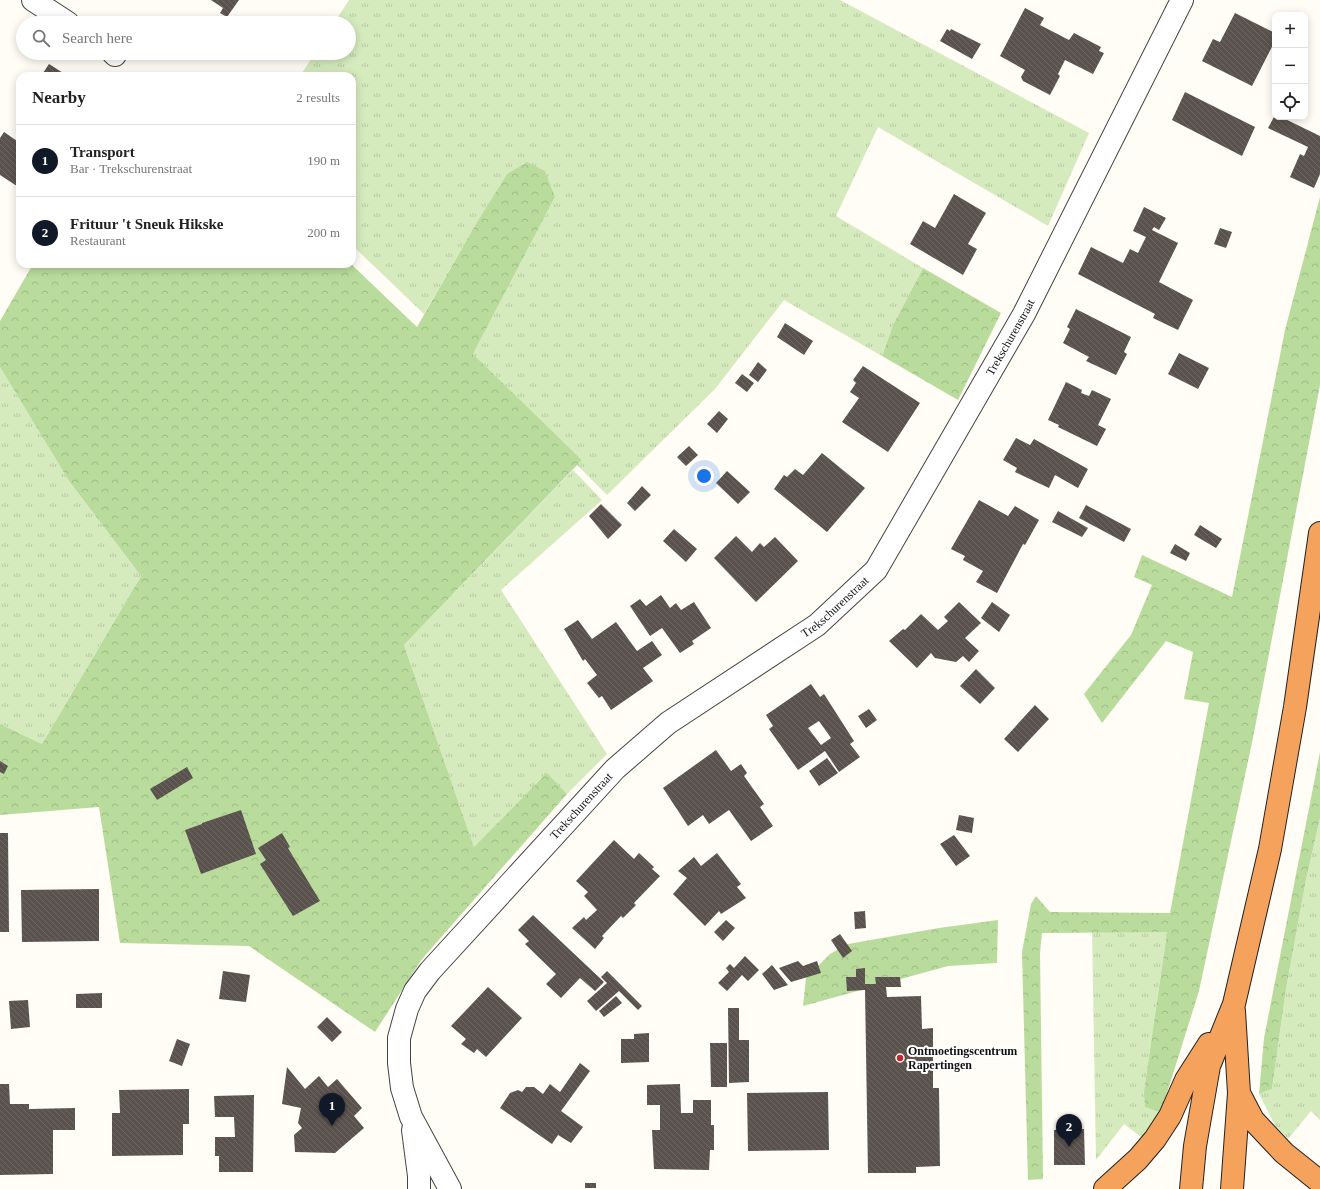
<!DOCTYPE html>
<meta charset="utf-8">
<style>
body{margin:0;font-family:Georgia,serif;background:#f6f6f6;color:#222}
.controls{position:absolute;right:12px;top:12px;display:grid;overflow:hidden;border-radius:8px;box-shadow:0 2px 10px #0003}
.controls button{width:36px;height:36px;display:grid;place-items:center;padding:0;border:0;border-bottom:1px solid #e0e0e0;background:#fff;color:#222;font:20px sans-serif}
.you{position:absolute;left:704px;top:476px;width:14px;height:14px;margin:-10px;border:3px solid #fff;border-radius:50%;background:#1a73e8;box-shadow:0 0 0 6px #1a73e833}
.badge{display:grid;place-items:center;width:26px;height:26px;border-radius:50%;background:#111827;color:#fff;font-size:13px;font-weight:700}
.pin{position:absolute;translate:-50% -33px;filter:drop-shadow(0 1px 2px #0008)}
.pin::after{content:'';position:absolute;top:21px;width:14px;height:12px;background:inherit;clip-path:polygon(0 0,100% 0,50% 100%)}
.list{margin:0;padding:0;list-style:none}
h2{display:flex;justify-content:space-between;align-items:center;height:52px;margin:0;padding:0 16px;font-size:17px}
h2 small{font-size:13px;font-weight:400;color:#767676}
.list li{display:grid;grid-template-columns:26px 1fr auto;gap:12px;align-items:center;box-sizing:border-box;height:72px;padding:0 16px;border-top:1px solid #e0e0e0}
.list b{display:block;font-size:15px;white-space:nowrap}
.list p{margin:0;font-size:13px;white-space:nowrap;color:#767676}
.list em{font-size:13px;font-style:normal;color:#767676}
.icon{flex:none;width:22px;height:22px;fill:none;stroke:currentColor;stroke-width:2;stroke-linecap:round;stroke-linejoin:round}
.map{position:relative;flex:none;width:1320px;height:1189px;overflow:hidden}
.search{position:absolute;background:#fff;box-shadow:0 2px 10px #0003;left:16px;top:16px;width:340px;height:44px;display:flex;align-items:center;gap:10px;box-sizing:border-box;padding:0 14px;border-radius:22px;color:#767676;font-size:15px}
.panel{position:absolute;background:#fff;box-shadow:0 2px 10px #0003;left:16px;top:72px;width:340px;height:196px;border-radius:12px}
.map>svg:first-child{display:block}
.grass{fill:url(#grass-tufts)}
.forest{fill:url(#forest-crowns)}
.building{fill:url(#building-back-hatch);fill-rule:evenodd}
.lines{fill:none;stroke-linecap:round;stroke-linejoin:round}
.minor-casing{stroke:#444;stroke-width:24}
.motorway-casing{stroke:#222;stroke-width:24}
.minor{stroke:#fff;stroke-width:22}
.motorway{stroke:#f5a25d;stroke-width:22}
.poi-dot{fill:#c4262e;stroke:#fff;stroke-width:1.5}
.labels{text-anchor:middle;dominant-baseline:central;stroke-width:4;stroke-linejoin:round;paint-order:stroke}
.street-label{font-size:12px;fill:#111;stroke:#fff}
.poi-label{font-size:12px;font-weight:bold;fill:#111;stroke:#fff;text-anchor:start}
</style>
<div class="map">
<svg width="1320" height="1189" viewBox="0 0 1320 1189">
<defs>
<pattern id="grass-tufts" width="24" height="20" patternUnits="userSpaceOnUse"><rect width="24" height="20" fill="#d5ebbd"/><path d="M3 7l-1-3M5 7V3M7 7l1-3M15 17l-1-3M17 17v-4M19 17l1-3" fill="none" stroke="#b6c8a1"/></pattern>
<pattern id="forest-crowns" width="20" height="18" patternUnits="userSpaceOnUse"><rect width="20" height="18" fill="#b9dc9c"/><path d="M2 6a3 3 0 1 1 6 0M12 15a3 3 0 1 1 6 0" fill="none" stroke="#9ebc85"/></pattern>
<pattern id="building-back-hatch" width="6" height="6" patternUnits="userSpaceOnUse"><rect width="6" height="6" fill="#5a524d"/><path d="M-1 5l2 2M0 0l6 6M5-1l2 2" fill="none" stroke="#6d6662"/></pattern>
</defs>
<rect width="100%" height="100%" fill="#fffdf5"/>
<path class="grass" d="M349,0H840L1089,133L1048,226L878,127L836,216L923,268L893,325L882,356L784,300L715,389L607,495L577,465L582,460L473,354L555,197L507,174L477,222L424,314L352,245V76H300L315,53H349V23H334Z
M0,367L69,481L141,576L42,744L0,724Z
M573,470L602,500L501,590L607,754L567,794L547,774L474,847L404,645Z
M1320,818V1120L1311,1111L1288,1139L1275,1125L1259,1094L1272,1089L1286,989L1306,880Z
M1092,932H1167L1144,1091L1161,1112L1153,1127L1141,1137L1124,1124L1096,1160Z"/>
<path class="forest" d="M527,162L545,171L555,197L473,354L582,460L404,645L474,847L547,773L567,794L422,959L375,1032L249,946L120,943L99,807L0,815V724L42,744L141,576L69,481L0,367V321L33,264H351L417,327L477,222L507,174Z
M1320,197V385L1253,738L1199,991L1161,1112L1145,1107L1144,1091L1167,932L1042,933L1040,953L1043,1179L1028,1180L1022,952L1031,904L1036,896L1050,912L1170,913L1209,703L1184,699L1193,652L1166,641L1102,723L1084,694L1131,635L1152,585L1134,577L1142,555L1232,597L1285,330Z
M923,268L1001,313L958,400L882,356L893,325Z
M1320,752V818L1306,880L1286,989L1272,1089L1259,1094L1264,1038Z
M998,920L997,963L948,966L803,1006L806,978L830,954L848,944L939,928Z"/>
<path class="building" d="M211,0H239L227,17L220,13L223,8Z
M1025,8L1044,18L1040,25L1069,40L1074,33L1101,47L1099,51L1104,53L1093,74L1065,60L1058,74L1060,76L1050,95L1023,81L1021,77L1025,70L1000,56Z
M1235,13L1275,33V41L1252,86L1202,61L1213,39L1220,42Z
M947,29L950,31L951,29L981,44L972,59L940,41Z
M49,64L68,76H41Z
M1185,92L1255,127L1242,156L1172,120Z
M1274,117H1281L1320,136V174L1314,188L1290,177L1300,154L1304,156L1308,147L1268,128Z
M4,132L20,143V188L0,175V138Z
M954,194L986,213L968,244L977,249L963,275L910,244L923,221L935,228Z
M1144,207L1166,218L1159,230L1154,227L1152,230L1178,243L1159,282L1193,300L1178,330L1153,318L1155,314L1078,274L1091,247L1123,263L1130,249L1138,253L1146,237L1133,231Z
M1220,228L1232,232L1226,248L1214,244Z
M1076,309L1131,337L1124,352L1127,354L1116,375L1086,361L1089,357L1063,343L1070,329L1067,327Z
M785,323L813,341L804,355L777,337Z
M1179,353L1209,368L1198,389L1168,374Z
M758,362L767,370L758,382L749,375Z
M863,366L920,403L888,452L842,422L859,398L850,392L856,383L853,380Z
M742,374L754,383L747,392L735,383Z
M1066,382L1082,390L1081,393L1089,396L1092,390L1111,399L1098,425L1106,429L1097,446L1058,427L1059,425L1048,420Z
M719,411L728,419L717,433L707,424Z
M1016,438L1030,445L1034,439L1088,469L1078,488L1055,475L1049,488L1015,472L1017,468L1003,460Z
M689,446L698,455L686,466L677,457Z
M822,453L865,488L827,532L774,489L784,475L787,477L795,469L803,475Z
M727,471L750,492L738,504L716,483Z
M642,486L651,495L635,511L627,503Z
M979,500L1008,516L1015,506L1039,520L1025,545L1023,544L997,593L976,582L983,571L963,560L965,556L951,549Z
M601,504L622,525L608,539L589,516Z
M1086,505L1131,529L1124,542L1079,518Z
M1058,511L1088,528L1082,537L1052,522Z
M1200,525L1222,539L1216,548L1194,535Z
M674,529L697,549L686,562L663,541Z
M736,536L752,552L760,543L764,547L775,537L798,561L756,602L714,558Z
M1175,544L1190,553L1186,561L1170,553Z
M661,595L670,608L676,603L681,610L694,602L711,628L692,641L694,644L680,653L662,628L650,636L630,606L640,599L646,606Z
M959,602L981,623L965,638L979,651L969,662L963,656L956,662L935,658L931,653L917,668L889,641L903,629L905,630L921,614L938,630L948,621L944,617Z
M992,602L1010,615L999,632L981,618Z
M578,620L592,639L616,622L637,651L652,641L662,655L643,668L653,681L611,710L602,696L599,698L587,683L597,675L585,659L583,661L564,629Z
M976,669L995,688L980,704L960,686Z
M811,684L820,697L824,694L854,741L850,744L860,757L839,772L825,751L798,770L769,729L773,726L766,715ZM819,721L831,738L821,745L808,728Z
M1035,705L1049,719L1018,752L1004,739Z
M869,709L877,720L866,728L858,716Z
M716,750L731,771L741,764L747,773L744,776L764,804L760,807L773,826L751,841L729,810L709,824L703,815L688,826L663,788Z
M827,758L838,773L819,786L809,771Z
M0,761L8,766L4,774L0,772Z
M187,767L193,778L157,800L150,789Z
M241,810L256,854L201,874L185,830L202,824V823Z
M959,815L974,818L972,833L956,830Z
M0,833H8L9,932H0Z
M282,833L290,847L288,848L320,901L293,916L260,864L266,860L258,848Z
M954,835L970,856L956,866L940,844Z
M614,840L634,859L639,853L654,867L652,869L660,876L634,903L636,905L623,918L621,916L602,936L604,938L595,949L572,928L584,917L586,920L597,910L584,896L588,892L576,881Z
M717,853L741,884L737,887L746,898L721,914L719,911L705,926L673,894L687,878L678,871L694,857L701,866Z
M99,889V941L22,942L21,890Z
M865,911L866,928L855,929L854,912Z
M533,915L604,982L595,991L580,978L561,998L546,984L556,974L525,944L529,941L518,930Z
M726,920L735,928L723,941L714,932Z
M840,934L852,951L843,958L831,940Z
M745,956L759,970L748,981L742,975L727,991L718,983L729,972L726,968L730,964L734,968Z
M798,961L803,966L817,961L821,973L791,982L779,968Z
M772,965L788,985L774,990L762,974Z
M865,968V984H876L875,977H900L901,987H886L887,997L921,996L922,1029L933,1028V1088H939L940,1166L916,1167V1173H868L865,990L847,991L846,977H856V969Z
M223,971L250,975L246,1002L219,999Z
M607,971L642,1006L638,1010L619,991L596,1011L587,1001L607,983L601,977Z
M488,987L522,1018L486,1057L477,1049L474,1053L461,1044L466,1039L451,1026Z
M102,993V1008H76V994Z
M616,996L622,1003L604,1017L599,1011Z
M28,1000L30,1027L11,1029L9,1001Z
M728,1008H739V1040H749V1082L729,1083Z
M327,1017L342,1032L332,1042L317,1027Z
M649,1033V1062L621,1063V1039H634V1034Z
M177,1039L190,1044L182,1066L169,1061Z
M710,1043H727V1087H711Z
M580,1063L590,1071L561,1111L583,1127L571,1143L558,1135L552,1144L500,1108L510,1093L518,1090L522,1092L526,1087H534L543,1094L550,1084L560,1092Z
M287,1067L305,1089L319,1076L328,1087L337,1079L362,1108L354,1116L364,1128L335,1153L295,1152L294,1135L302,1128L298,1123L301,1108L282,1104Z
M0,1084H9L10,1104H29V1109L75,1108V1130H53V1174L0,1175Z
M680,1084L681,1113H693V1100H711V1125H714V1150H710L709,1170L654,1169L652,1130H660V1105H647V1085Z
M189,1089V1124H183V1155L112,1156V1113H120L119,1090Z
M828,1092L829,1150L748,1151L747,1093Z
M254,1095L253,1172H219V1156H215V1137H235L234,1117H215L214,1096Z
M1084,1129L1085,1165H1054V1130Z
M585,1183H596V1188H585Z"/>
<g class="lines">
<defs>
<g id="minor">
<path d="M33,0L68,23"/>
<path d="M113,53L115,55"/>
<path d="M413,1130L419,1176V1189"/>
<path id="s1" d="M450,1189L411,1117L402,1088L399,1063V1038L407,1009L415,991L430,971L615,769L668,723L817,625L876,570L1024,314L1182,0"/>
</g>
<path id="motorway" d="M1239,1093L1253,1120L1284,1153L1320,1182
M1105,1189L1138,1159L1155,1139L1170,1116L1186,1080L1209,1044
M1191,1189L1195,1146L1209,1066L1234,1004L1270,849L1295,707L1320,533
M1232,1189L1239,1093L1234,1011"/>
</defs>
<use href="#minor" class="minor-casing"/>
<use href="#motorway" class="motorway-casing"/>
<use href="#minor" class="minor"/>
<use href="#motorway" class="motorway"/>
</g>
<circle class="poi-dot" cx="900" cy="1058" r="4"/>
<g class="labels">
<g class="street-label">
<text stroke="none"><textPath href="#s1" startOffset="1109">Trekschurenstraat</textPath></text>
<text stroke="none"><textPath href="#s1" startOffset="785">Trekschurenstraat</textPath></text>
<text stroke="none"><textPath href="#s1" startOffset="461">Trekschurenstraat</textPath></text>
</g>
<g class="poi-label">
<text x="908" y="1051">Ontmoetingscentrum<tspan x="908" dy="14">Rapertingen</tspan></text>
</g>
</g>
</svg>
<div class="controls">
<button>+</button>
<button>−</button>
<button><svg class="icon" aria-label="locate" viewBox="0 0 24 24"><circle cx="12" cy="12" r="6"/><path d="M12 2v4M12 18v4M2 12h4M18 12h4"/></svg></button>
</div>
<div class="you"></div>
<div class="pin badge" style="left:332px;top:1126px">1</div>
<div class="pin badge" style="left:1069px;top:1147px">2</div>
<div class="search"><svg class="icon" aria-label="search" viewBox="0 0 24 24"><circle cx="10" cy="10" r="6"/><path d="M15 15l6 6"/></svg>Search here</div>
<section class="panel">
<h2>Nearby<small>2 results</small></h2>
<ul class="list">
<li><span class="badge">1</span><div><b>Transport</b><p>Bar · Trekschurenstraat</p></div><em>190 m</em></li>
<li><span class="badge">2</span><div><b>Frituur 't Sneuk Hikske</b><p>Restaurant</p></div><em>200 m</em></li>
</ul>
</section>
</div>
